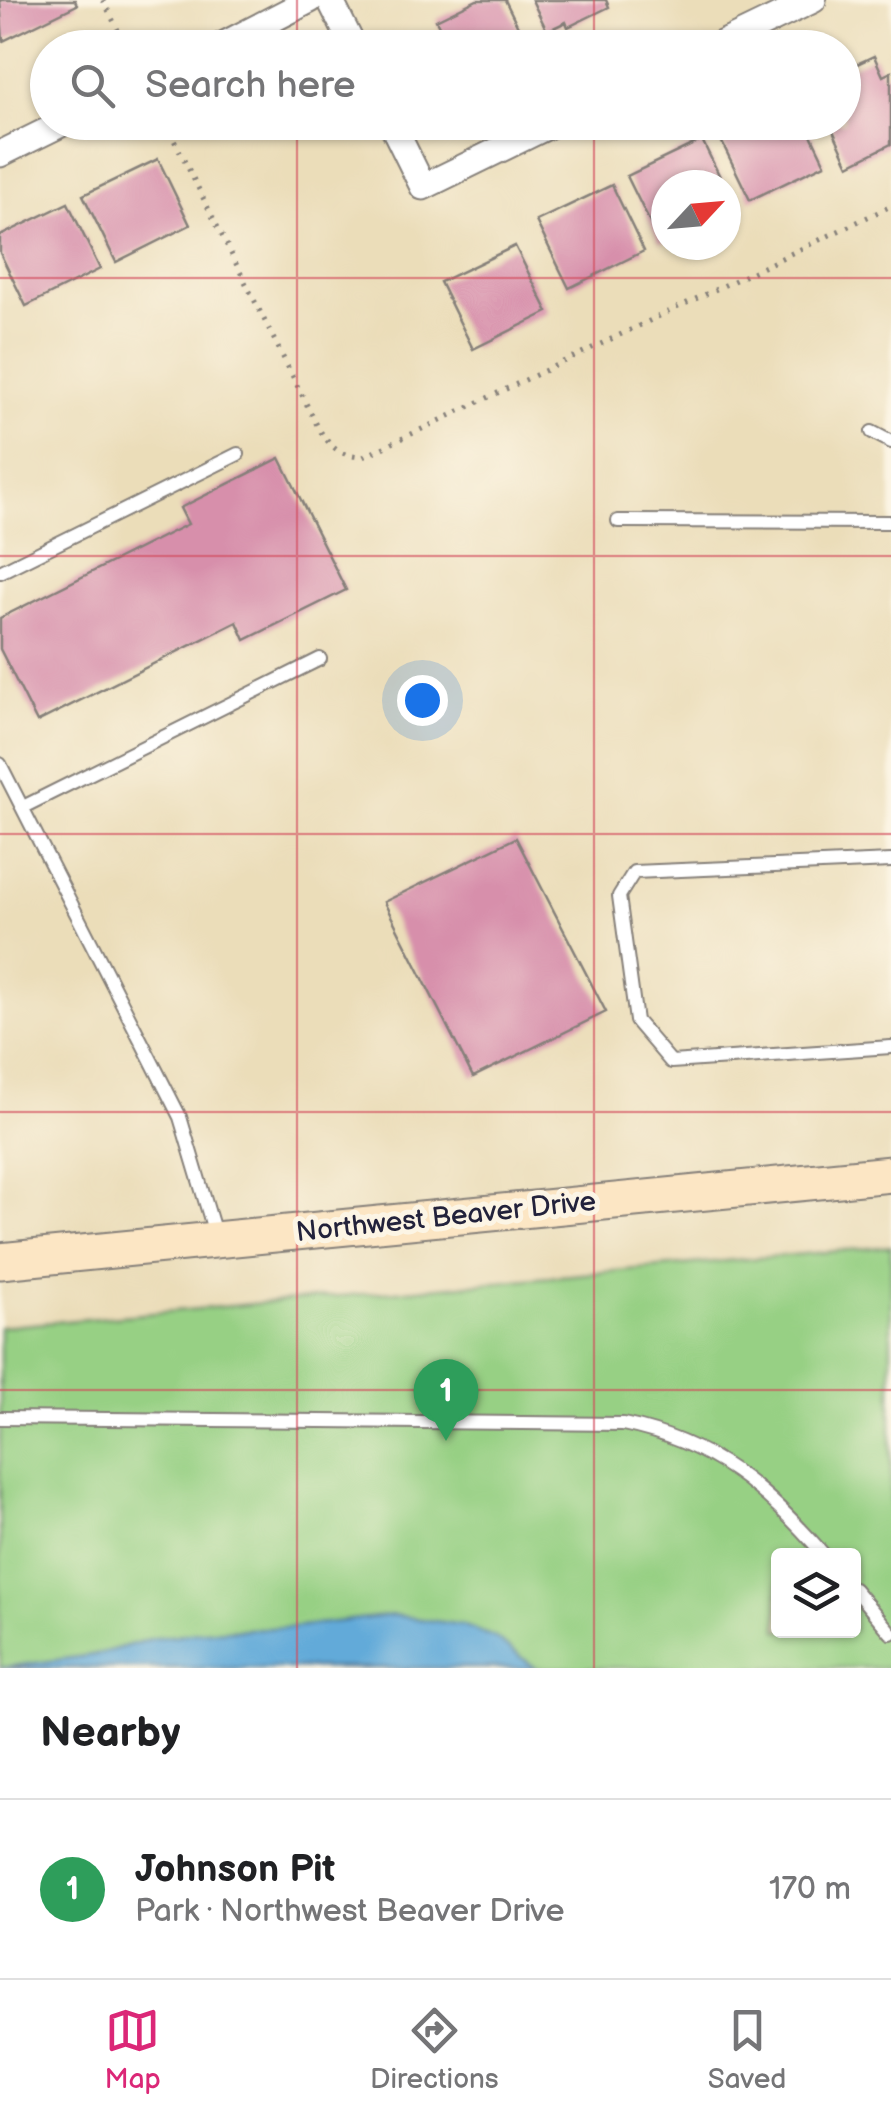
<!DOCTYPE html>
<meta charset="utf-8">
<style>
body{margin:0;font-family:"Balsamiq Sans",sans-serif;background:#f6f6f6;color:#202124}
.controls{position:absolute;right:30px;bottom:30px;display:grid;overflow:hidden;border-radius:10px;box-shadow:0 2px 8px #0004}
.controls button{width:90px;height:90px;display:grid;place-items:center;padding:0;border:0;border-bottom:2px solid #e0e0e0;background:#fff;color:#202124;font:50px sans-serif}
.compass{position:absolute;left:651px;top:170px;width:90px;height:90px;border-radius:50%;background:#fff;box-shadow:0 2px 8px #0004;rotate:64deg}
.you{position:absolute;left:422px;top:700px;width:35px;height:35px;margin:-25px;border:8px solid #fff;border-radius:50%;background:#1a73e8;box-shadow:0 0 0 15px #1a73e833}
.badge{display:grid;place-items:center;width:65px;height:65px;border-radius:50%;background:#db2777;color:#fff;font-size:32px;font-weight:700}
.pin{position:absolute;translate:-50% -82px;filter:drop-shadow(0 2px 5px #0008)}
.pin::after{content:'';position:absolute;top:52px;width:35px;height:30px;background:inherit;clip-path:polygon(0 0,100% 0,50% 100%)}
.list{margin:0;padding:0;list-style:none}
h2{display:flex;justify-content:space-between;align-items:center;height:130px;margin:0;padding:0 40px;font-size:42px}
h2 small{font-size:32px;font-weight:400;color:#757577}
.list li{display:grid;grid-template-columns:65px 1fr auto;gap:30px;align-items:center;box-sizing:border-box;height:180px;padding:0 40px;border-top:2px solid #e0e0e0}
.list b{display:block;font-size:38px;white-space:nowrap}
.list p{margin:0;font-size:32px;white-space:nowrap;color:#757577}
.list em{font-size:32px;font-style:normal;color:#757577}
.icon{flex:none;width:55px;height:55px;fill:none;stroke:currentColor;stroke-width:2;stroke-linecap:round;stroke-linejoin:round}
.map{position:relative;flex:none;width:891px;height:1668px;overflow:hidden}
.search{position:absolute;background:#fff;box-shadow:0 2px 8px #0004;left:30px;right:30px;top:30px;height:110px;display:flex;align-items:center;gap:25px;box-sizing:border-box;padding:0 35px;border-radius:55px;color:#757577;font-size:38px}
.sheet{height:310px;background:#fff}
nav{display:flex;justify-content:space-around;align-items:center;box-sizing:border-box;height:140px;border-top:2px solid #e0e0e0;background:#fff;font-size:28px;color:#757577}
nav a{display:grid;justify-items:center;gap:5px}
nav .on{color:#db2777}
.map>svg:first-child{display:block}
.green{fill:#97d084;stroke:#5c7960;stroke-width:2.5;fill-rule:evenodd}
.water{fill:#62aad9;stroke:#42668a;stroke-width:2.5}
.building{fill:#d78fab}
.lines{fill:none;stroke-linecap:round;stroke-linejoin:round}
.service-casing{stroke:#86807a;stroke-width:16}
.minor-casing{stroke:#86807a;stroke-width:29}
.secondary-casing{stroke:#86807a;stroke-width:39}
.path{stroke:#86807a;stroke-width:5;stroke-dasharray:2.5 8;stroke-linecap:butt}
.service{stroke:#fff;stroke-width:12}
.minor{stroke:#fff;stroke-width:25}
.secondary{stroke:#fce6c4;stroke-width:35}
.grid{fill:none;stroke:#d1495b;stroke-width:2.5;stroke-opacity:0.55}
.labels{text-anchor:middle;dominant-baseline:central;stroke-width:10;stroke-linejoin:round;paint-order:stroke}
.street-label{font-size:28px;fill:#22223b;stroke:#fcf5e5}
</style>
<div class="map">
<svg width="891" height="1668" viewBox="0 0 891 1668">
<rect width="100%" height="100%" fill="#fcf5e5"/>
<filter id="ink" filterUnits="userSpaceOnUse"><feTurbulence type="fractalNoise" baseFrequency=".01" numOctaves="2"/><feDisplacementMap in="SourceGraphic" scale="20" xChannelSelector="R" yChannelSelector="G"/><feConvolveMatrix kernelMatrix="1 2 1 2 8 2 1 2 1" color-interpolation-filters="sRGB"/></filter>
<filter id="wash" filterUnits="userSpaceOnUse"><feTurbulence type="fractalNoise" baseFrequency=".0048" numOctaves="4" result="noise"/><feDisplacementMap in="SourceGraphic" scale="40" xChannelSelector="R" yChannelSelector="G"/><feGaussianBlur stdDeviation="2.25" result="paint"/><feColorMatrix in="noise" values="0 0 0 0 0 0 0 0 0 0 0 0 0 0 0 0 0 1.4 0 .05"/><feComposite in="paint" operator="in"/></filter>
<g filter="url(#wash)">
<rect width="100%" height="100%" fill="#ebddb9"/>
<path class="green" d="M891,1246V1668H0V1327ZM778,1556H854V1630H778Z"/>
<path class="water" d="M393,1615L462,1625L494,1637L536,1668H0L99,1654L150,1639L204,1631L293,1627Z"/>
<g id="blocks">
<path class="building" d="M0,0H75L77,5L3,41Z
M477,0H505L527,45L494,48L489,39L471,48H450L436,20Z
M532,0H606L609,7L568,27L566,22L547,31Z
M874,56L883,76L891,72V144L849,165L829,122H844V70Z
M741,122H805L825,164L750,200L718,134Z
M702,140L724,185H666V240L660,243L627,176Z
M158,159L190,225L116,262L83,195Z
M612,185L644,251L569,288L536,221Z
M68,203L100,269L26,306L0,253V236Z
M515,246L548,312L473,349L440,282Z
M280,458L346,590L245,640L237,622L37,722L0,649V618L188,524L180,508Z
M516,838L606,1012L473,1077L384,902Z"/>
</g>
</g>
<g filter="url(#ink)">
<use href="#blocks" fill-opacity="0" stroke="#86807a" stroke-width="2.5"/>
<g class="lines">
<defs>
<path id="service" d="M872,432L891,442
M618,521L891,522
M0,572L238,454
M0,764L180,1117L216,1237
M23,807L320,659
M891,861L634,872L619,896L636,1021L671,1062L891,1047
M0,1418L623,1424C713,1442 766,1488 825,1556
M854,1589L891,1633"/>
<path id="minor" d="M330,0L354,48
M217,48L310,0
M713,48L813,0
M391,122L423,187L556,122
M0,154L65,122"/>
<path id="secondary" d="M0,1261L891,1174"/>
</defs>
<use href="#service" class="service-casing"/>
<use href="#minor" class="minor-casing"/>
<use href="#secondary" class="secondary-casing"/>
<path class="path" d="M103,0L127,48
M165,122L319,429C331,448 340,456 363,457L891,206"/>
<use href="#service" class="service"/>
<use href="#minor" class="minor"/>
<use href="#secondary" class="secondary"/>
</g>
</g>
<path class="grid" d="M297,0V48M594,0V48M297,122V1668M594,122V1668M0,278H891M0,556H891M0,834H891M0,1112H891M0,1390H891"/>
<g class="labels">
<g class="street-label">
<text transform="translate(446 1217) rotate(-6)">Northwest Beaver Drive</text>
</g>
</g>
</svg>
<div class="controls">
<button><svg class="icon" aria-label="layers" viewBox="0 0 24 24"><path d="M12 4l9 5-9 5-9-5zM3 14l9 5 9-5"/></svg></button>
</div>
<svg class="compass" viewBox="-18 -18 36 36"><path d="M0-13l5 13h-10z" fill="#e53935"/><path d="M0 13l5-13h-10z" fill="#757577"/></svg>
<div class="you"></div>
<div class="pin badge" style="left:446px;top:1441px;background:#2e9e5b">1</div>
<div class="search"><svg class="icon" aria-label="search" viewBox="0 0 24 24"><circle cx="10" cy="10" r="6"/><path d="M15 15l6 6"/></svg>Search here</div>
</div>
<section class="sheet">
<h2>Nearby<small></small></h2>
<ul class="list">
<li><span class="badge" style="background:#2e9e5b">1</span><div><b>Johnson Pit</b><p>Park · Northwest Beaver Drive</p></div><em>170 m</em></li>
</ul>
</section>
<nav>
<a class="on"><svg class="icon" aria-label="map" viewBox="0 0 24 24"><path d="M3 6l6-2 6 2 6-2v14l-6 2-6-2-6 2zM9 4v14M15 6v14"/></svg>Map</a>
<a><svg class="icon" aria-label="directions" viewBox="0 0 24 24"><path d="M12 3l9 9-9 9-9-9zM9 14v-3h6M13 9l2 2-2 2"/></svg>Directions</a>
<a><svg class="icon" aria-label="saved" viewBox="0 0 24 24"><path d="M7 4h10v16l-5-4-5 4z"/></svg>Saved</a>
</nav>
